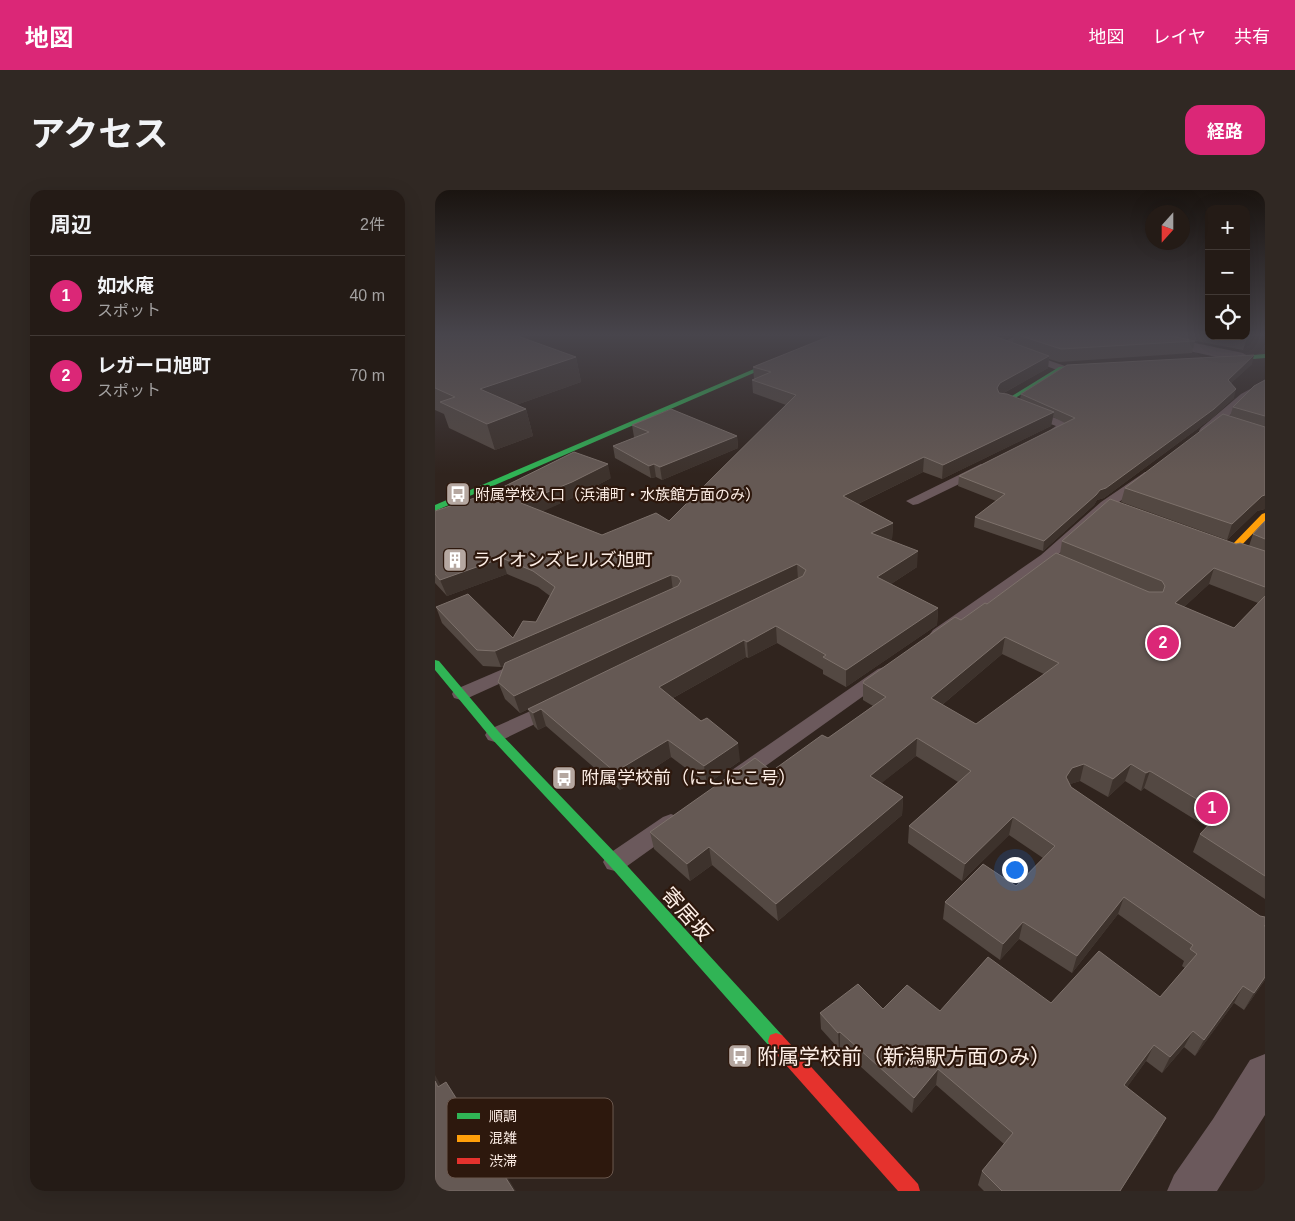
<!DOCTYPE html>
<html lang="ja">
<meta charset="utf-8">
<style>
body{margin:0;font-family:Arial,"Noto Sans JP",sans-serif;background:#302823;color:#f1f3f6}
.controls{position:absolute;right:15px;top:15px;display:grid;overflow:hidden;border-radius:10px;box-shadow:0 5px 20px #0002}
.controls button{width:45px;height:45px;display:grid;place-items:center;padding:0;border:0;border-bottom:1px solid #413935;background:#241b16;color:#f1f3f6;font:25px sans-serif}
.compass{position:absolute;left:710px;top:15px;width:45px;height:45px;border-radius:50%;background:#241b16;box-shadow:0 5px 20px #0002;rotate:201deg}
.you{position:absolute;left:579px;top:679px;width:18px;height:18px;margin:-12px;border:4px solid #fff;border-radius:50%;background:#1a73e8;box-shadow:0 0 0 8px #1a73e833}
.badge{display:grid;place-items:center;width:32px;height:32px;border-radius:50%;background:#db2777;color:#fff;font-size:16px;font-weight:700}
.pin{position:absolute;translate:-50% -50%;border:2px solid #fff;box-shadow:0 1px 5px #0006}
.list{margin:0;padding:0;list-style:none}
h2{display:flex;justify-content:space-between;align-items:center;height:65px;margin:0;padding:0 20px;font-size:21px}
h2 small{font-size:16px;font-weight:400;color:#a3a1a1}
.list li{display:grid;grid-template-columns:32px 1fr auto;gap:15px;align-items:center;box-sizing:border-box;height:80px;padding:0 20px;border-top:1px solid #413935}
.list b{display:block;font-size:19px;white-space:nowrap}
.list p{margin:0;font-size:16px;white-space:nowrap;color:#a3a1a1}
.list em{font-size:16px;font-style:normal;color:#a3a1a1}
.icon{flex:none;width:28px;height:28px;fill:none;stroke:currentColor;stroke-width:2;stroke-linecap:round;stroke-linejoin:round}
.map{position:relative;flex:none;width:830px;height:1001px;overflow:hidden;border-radius:15px}
header{display:flex;align-items:center;gap:30px;box-sizing:border-box;height:70px;padding:0 25px;background:#db2777;color:#fff}
header strong{font-size:24px}
nav{display:flex;gap:28px;margin-inline-start:auto;font-size:18px}
.intro{display:flex;align-items:center;justify-content:space-between;box-sizing:border-box;height:120px;padding:0 30px}
h1{margin:0;font-size:35px}
.button{padding:12px 22px;border-radius:15px;background:#db2777;color:#fff;font-size:18px;font-weight:700}
main{display:flex;gap:30px;padding:0 30px}
aside{flex:1;background:#241b16;border-radius:15px;box-shadow:0 5px 20px #0002}
.map>svg:first-child{display:block}
.lines{fill:none;stroke-linecap:round;stroke-linejoin:round}
.lane{fill:#6b595c;fill-rule:evenodd}
.street{fill:#6b595c;fill-rule:evenodd}
.fast{fill:#30b455;fill-rule:evenodd}
.slow{fill:#ff9f0a;fill-rule:evenodd}
.jam{fill:#e5322d;fill-rule:evenodd}
.wall{fill:#534842;fill-rule:evenodd}
.shaded-wall{fill:#3d322c}
.building{fill:#655954;stroke:#7d716b;fill-rule:evenodd}
.labels{text-anchor:middle;dominant-baseline:central;stroke-width:4.5;stroke-linejoin:round;paint-order:stroke}
.far-poi-label{font-size:15px;fill:#fdeee6;stroke:#2d180d;text-anchor:start}
.poi-label{font-size:18px;fill:#fdeee6;stroke:#2d180d;text-anchor:start}
.near-street-label{font-size:21px;fill:#fdeee6;stroke:#2d180d}
.near-poi-label{font-size:21px;fill:#fdeee6;stroke:#2d180d;text-anchor:start}
.key{fill:#2d180d;stroke:#6b584e;stroke-width:1}
.key-label{font-size:14px;fill:#fdeee6}
</style>
<header>
<strong>地図</strong>
<nav><a>地図</a><a>レイヤ</a><a>共有</a></nav>
</header>
<div class="intro"><h1>アクセス</h1><a class="button">経路</a></div>
<main>
<aside>
<h2>周辺<small>2件</small></h2>
<ul class="list">
<li><span class="badge">1</span><div><b>如水庵</b><p>スポット</p></div><em>40 m</em></li>
<li><span class="badge">2</span><div><b>レガーロ旭町</b><p>スポット</p></div><em>70 m</em></li>
</ul>
</aside>
<div class="map">
<svg width="830" height="1001" viewBox="0 0 830 1001">
<rect width="100%" height="100%" fill="#30241e"/>
<g class="lines">
<path class="lane" d="M586,144H601L572,156L630,176V180H622L558,156Z
M830,191V199L814,208L774,244H766L764,241L766,238L806,204Z
M594,219L635,233L637,236L618,248H610L608,245L621,236L590,224L588,222Z
M546,274L553,278L551,281L483,314L478,315L471,311Z
M710,282L717,286L715,289L676,318L616,371L510,448H498L495,444L498,440L606,365L666,312Z
M89,470L95,472L98,476L95,480L33,508L26,510L19,508L17,504L19,500Z
M449,477L455,479L458,483L455,487L311,590L304,593L297,590L294,585L297,580L443,479Z
M118,511L125,512L128,517L125,522L67,550L60,552L53,550L50,545L53,540Z
M236,624L244,627L247,633L244,639L188,679L180,681L172,679L168,672L172,665L228,627Z"/>
<path class="street" d="M689,144H717L808,163L816,168L808,173L696,148Z
M830,864V925L782,1001H732L739,985L778,929L815,870Z"/>
<path class="fast" d="M401,144H409L0,321V315Z
M830,164V168L782,172L779,170L782,168Z
M664,174L667,176L666,177L627,180L572,213L567,212L624,177Z
M0,470L4,471L64,542L185,668L347,845L349,851L347,857L341,859L335,857L175,676L56,548L0,480Z"/>
<path class="slow" d="M830,323V331L799,363H793L766,351L770,348L795,357L827,324Z"/>
<path class="jam" d="M341,843L347,845L483,994L485,1001H463L335,857L333,851L335,845Z"/>
</g>
<path class="wall" d="M0,144L141,167L146,192L81,215L91,219L98,246L60,260L14,238L9,224L0,220Z
M400,144H774V146H811L809,148H812L808,160L730,145L760,151L757,163L624,172L614,169L613,178L567,204L585,209L586,204L817,174L796,193L799,208L777,228L669,308L662,310L659,315L608,361L539,337L540,327L561,311L523,296L524,286L630,233L618,227L616,236L507,289L488,282L423,314L458,333L457,349L454,350L482,377L456,394L503,418L502,435L411,497L388,484V480L342,453L313,468L311,467L238,508L305,571L272,594L236,567L185,600L111,536L103,540L99,536L93,519L122,505L85,523L70,509L63,492L69,476L66,477L48,476L7,433L1,417L78,448L101,432L115,406L103,397L72,384L12,406L0,393V321L176,288L140,307L107,321L167,345L234,331L268,303L267,298L351,215L318,203L317,190L319,189L318,177ZM579,145L578,152L569,149L577,146Z
M830,190V319L822,321L792,350L686,312L690,298L795,226L798,217Z
M197,235L302,246L303,258L227,290L221,287L216,288L180,268L178,256L201,247H199Z
M830,331V709L758,662L765,644L772,637L709,598L706,601L690,591L673,607L645,591L635,594L636,597L825,726L830,727V790L809,820L799,813L760,866L749,857L727,883L711,871L692,897L723,943L685,1001H549L543,995L547,981L569,954L501,895L477,923L405,858L404,859L386,839L385,823L448,819L505,821L616,813L725,807L750,778L747,776L749,771L683,724L637,783L584,749L565,770L508,729L510,712L581,696L608,668L574,645L527,691L473,653L474,636L523,592L481,566L446,593L468,607L467,625L343,731L277,675L255,691L219,659L215,642L337,581L393,548L438,516L428,510V493L552,414L625,364L627,351L801,354L814,356L818,344ZM774,394L823,413L799,438L749,417ZM567,464L609,484L541,534L507,515Z"/>
<path class="shaded-wall" d="M558,144H579V145L557,154Z
M819,165L817,174L791,198L793,190Z
M614,166L613,178L563,206L562,198L565,193Z
M141,167L146,192L52,225L45,199Z
M801,199L799,208L777,228L669,308L662,310L659,315L608,361L609,351L665,300Z
M91,219L98,246L60,260L52,234Z
M619,222L616,236L507,289L508,275Z
M302,246L303,258L227,290L225,277Z
M489,267L488,282L408,321V306Z
M173,274L176,288L140,307L91,329L86,313Z
M219,274L221,287L216,288L214,276Z
M830,305V319L822,321L792,350L797,334L827,306Z
M458,333L457,349L435,359L436,343Z
M483,361L482,377L442,403V387Z
M67,368L72,384L12,406L5,390Z
M362,374L363,390L85,523L79,506Z
M779,378L774,394L735,430L740,413Z
M236,385L238,401L66,477L60,461Z
M503,418L502,435L411,497V480Z
M341,436L342,453L313,468L312,452Z
M570,447L567,464L495,525L496,508Z
M309,450L311,467L227,514L224,497Z
M106,519L111,536L103,540L98,523Z
M482,548L481,566L434,603L435,586Z
M233,550L236,567L185,600L180,582Z
M303,553L305,571L272,594L269,576Z
M649,574L645,591L632,595L631,587L637,578Z
M696,574L690,591L673,607L678,589Z
M715,581L709,598L706,601L711,583Z
M468,607L467,625L343,731L341,714Z
M578,627L574,645L527,691L530,674Z
M274,657L277,675L255,691L252,674Z
M689,707L683,724L637,783L642,766Z
M588,732L584,749L565,770L568,754Z
M830,787V790L809,820L819,803Z
M808,796L799,813L760,866L769,850Z
M758,841L749,857L727,883L735,867Z
M405,842V858L404,859L403,843Z
M719,855L711,871L682,911L689,895Z
M503,879L501,895L477,923L479,908Z
M0,885L21,922L3,897L0,891Z
M11,892L28,917L81,1001H79Z
M731,928L723,943L685,1001H684Z"/>
<path class="building" d="M0,144H77L141,167L45,199L91,219L52,234L5,212L20,207L0,198Z
M400,144H559V146L614,166L565,193L562,198L564,203L572,204L619,222L508,275L489,267L408,306L458,333L436,343L483,361L442,387L503,418L411,480L388,467L391,465L341,436L312,452L309,450L224,497L266,531L272,528L303,553L269,576L233,550L180,582L106,519L98,523L93,519L368,386L371,380L362,374L79,506L63,492L70,473L243,396L246,391L243,387L236,385L60,461L42,460L1,417L33,404L78,448L88,431L101,432L120,397L98,381L67,368L5,390L0,384V321L58,302L139,262L173,274L137,292L86,313L167,345L221,323L234,331L258,307L273,301L267,298L361,205L317,190L336,182L318,177Z
M580,144H727L760,151L626,159Z
M819,165L793,190L801,199L779,219L671,298L665,300L661,305L609,351L540,327L570,304L524,286L640,228L586,204L632,175Z
M830,190V226L798,217L819,196Z
M236,219L302,246L225,277L219,274L214,276L178,256L214,242L197,235Z
M788,224L830,237V305L827,306L797,334L690,298Z
M675,309L801,354L805,353L830,361V397L779,378L740,413L799,438L830,406V686L765,644L785,623L715,581L711,583L696,574L678,589L649,574L637,578L631,587L636,597L825,726L830,727V735L829,736H830V787L819,803L808,796L769,850L758,841L735,867L719,855L689,895L731,928L685,1001H567L547,981L578,943L503,879L479,908L405,842L403,843L385,823L423,794L448,819L472,795L505,821L553,767L616,813L664,761L725,807L762,764L755,759L758,755L689,707L642,766L588,732L568,754L510,712L548,674L581,696L620,656L578,627L530,674L474,636L536,581L482,548L435,586L468,607L341,714L274,657L252,674L215,642L320,568L337,581L387,545L393,548L451,507L428,493L429,491L520,427L526,430L550,413L552,414L621,363L714,402H728L730,396L727,391L627,351ZM570,447L624,473L541,534L496,508Z
M830,331V349L818,344Z
M0,891L3,897L11,892L79,1001H0Z"/>
<linearGradient id="sky" x2="0" y2="1"><stop stop-color="#1a1410"/><stop offset="0.51" stop-color="#48454c"/><stop offset="1" stop-color="#48454c" stop-opacity="0"/></linearGradient>
<rect width="830" height="284" fill="url(#sky)"/>
<defs>
<symbol id="bus-square" viewBox="-11 -11 22 22"><rect x="-9" y="-9" width="18" height="18" rx="4" fill="#b5a7a0" stroke="#2d180d"/><path d="M-5-6H5V4H4V6H2V4H-2V6H-4V4H-5ZM-3.5-4V0h7V-4ZM-3.5 1.2v1.5H-2V1.2ZM2 1.2v1.5H3.5V1.2Z" fill="#fff"/></symbol>
<symbol id="building-square" viewBox="-11 -11 22 22"><rect x="-9" y="-9" width="18" height="18" rx="4" fill="#b5a7a0" stroke="#2d180d"/><path d="M-4-6H4V6H1V3H-1V6H-4ZM-2.5-4.3h1.7v1.8h-1.7ZM.8-4.3h1.7v1.8H.8ZM-2.5-1h1.7V.8h-1.7ZM.8-1h1.7V.8H.8Z" fill="#fff"/></symbol>
</defs>
<g fill-rule="evenodd">
<use href="#bus-square" x="9" y="290" width="28" height="28"/>
<use href="#building-square" x="6" y="356" width="28" height="28"/>
<use href="#bus-square" x="115" y="574" width="28" height="28"/>
<use href="#bus-square" x="291" y="852" width="28" height="28"/>
</g>
<g class="labels">
<g class="far-poi-label">
<text x="40" y="304">附属学校入口（浜浦町・水族館方面のみ）</text>
</g>
<g class="poi-label">
<text x="38" y="370">ライオンズヒルズ旭町</text>
<text x="146" y="588">附属学校前（にこにこ号）</text>
</g>
<g class="near-street-label">
<text transform="translate(252 724) rotate(48)">寄居坂</text>
</g>
<g class="near-poi-label">
<text x="322" y="866">附属学校前（新潟駅方面のみ）</text>
</g>
</g>
<rect x="12" y="908" width="166" height="80" rx="8" class="key"/>
<rect x="22" y="923" width="23" height="6" fill="#30b455"/>
<rect x="22" y="945" width="23" height="7" fill="#ff9f0a"/>
<rect x="22" y="968" width="23" height="6" fill="#e5322d"/>
<g class="key-label">
<text x="54" y="931">順調</text>
<text x="54" y="953">混雑</text>
<text x="54" y="976">渋滞</text>
</g>
</svg>
<div class="controls">
<button>+</button>
<button>−</button>
<button><svg class="icon" aria-label="locate" viewBox="0 0 24 24"><circle cx="12" cy="12" r="6"/><path d="M12 2v4M12 18v4M2 12h4M18 12h4"/></svg></button>
</div>
<svg class="compass" viewBox="-18 -18 36 36"><path d="M0-13l5 13h-10z" fill="#e53935"/><path d="M0 13l5-13h-10z" fill="#a3a1a1"/></svg>
<div class="you"></div>
<div class="pin badge" style="left:777px;top:618px">1</div>
<div class="pin badge" style="left:728px;top:453px">2</div>
</div>
</main>
